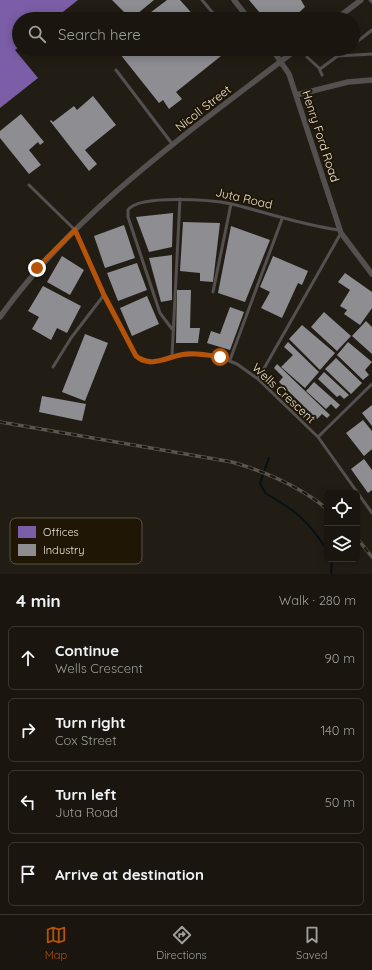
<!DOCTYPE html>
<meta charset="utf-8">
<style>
body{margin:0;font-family:Quicksand,sans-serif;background:#231f18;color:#f1f3f6}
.controls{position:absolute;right:12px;bottom:12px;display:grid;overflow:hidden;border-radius:6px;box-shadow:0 2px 10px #0003}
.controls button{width:36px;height:36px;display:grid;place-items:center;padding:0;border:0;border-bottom:1px solid #38352f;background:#1a160f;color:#f1f3f6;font:20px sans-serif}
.stop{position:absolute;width:12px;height:12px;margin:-9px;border:3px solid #b45309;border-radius:50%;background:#fff}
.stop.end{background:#b45309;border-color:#fff;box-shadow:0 1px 4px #0008}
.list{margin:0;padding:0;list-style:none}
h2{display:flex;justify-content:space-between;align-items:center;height:52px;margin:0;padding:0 16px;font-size:17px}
h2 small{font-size:13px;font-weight:400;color:#9f9f9e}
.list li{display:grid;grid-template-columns:26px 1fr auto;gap:12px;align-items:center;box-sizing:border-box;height:64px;margin:0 8px 8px;padding:0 8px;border:1px solid #38352f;border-radius:6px}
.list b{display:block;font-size:15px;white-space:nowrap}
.list p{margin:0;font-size:13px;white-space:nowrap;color:#9f9f9e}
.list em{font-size:13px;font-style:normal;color:#9f9f9e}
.icon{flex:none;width:22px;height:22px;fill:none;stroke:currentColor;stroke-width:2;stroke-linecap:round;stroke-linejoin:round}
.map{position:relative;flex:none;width:372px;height:574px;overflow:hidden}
.search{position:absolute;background:#1a160f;box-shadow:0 2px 10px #0003;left:12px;right:12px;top:12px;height:44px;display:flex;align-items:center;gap:10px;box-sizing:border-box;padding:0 14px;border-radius:22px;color:#9f9f9e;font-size:15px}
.sheet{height:340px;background:#1a160f}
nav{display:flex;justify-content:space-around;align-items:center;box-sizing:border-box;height:56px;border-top:1px solid #38352f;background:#1a160f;font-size:11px;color:#9f9f9e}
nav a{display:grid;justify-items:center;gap:2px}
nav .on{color:#b45309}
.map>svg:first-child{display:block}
.offices{fill:#7b5ea7}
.industry{fill:#8d8d92}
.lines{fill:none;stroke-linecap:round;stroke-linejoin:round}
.stream{stroke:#041213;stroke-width:2}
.service{stroke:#545050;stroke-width:3}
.minor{stroke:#545050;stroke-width:5.5}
.rail-casing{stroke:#595450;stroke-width:3.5}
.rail{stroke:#1f1605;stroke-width:2;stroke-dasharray:6;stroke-linecap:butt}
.route{stroke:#b45309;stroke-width:5}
.labels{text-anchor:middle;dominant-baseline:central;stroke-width:4;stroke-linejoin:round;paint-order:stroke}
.street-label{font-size:12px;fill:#eae3d9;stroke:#1f1605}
.key{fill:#1f1605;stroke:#5c5445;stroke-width:1}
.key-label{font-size:11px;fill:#eae3d9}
</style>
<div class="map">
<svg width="372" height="574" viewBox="0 0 372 574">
<rect width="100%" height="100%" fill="#221d14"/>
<path class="offices" d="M0,0H78L54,19H19V47L15,50L38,78L0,108Z"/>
<path class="industry" d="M112,0H154L131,19Z
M167,0H180L197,19H142Z
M249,0H301L305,7L292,19H265Z
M116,49H223L226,52L176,92L182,99L169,109L163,100L159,103Z
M93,96L116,125L85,150L97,164L89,171L50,121L51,120L53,122L74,106L77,110Z
M21,114L44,142L40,145L38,142L29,150L41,165L29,174L0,138V131Z
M173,213L172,247L149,252L136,217Z
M183,222L220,223L213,282L200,281V273L180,271Z
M124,225L135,258L105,268L94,236Z
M231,226L270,240L245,302L218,293Z
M172,255V300L161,302L149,258Z
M62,256L84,270L70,295L47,282Z
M273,256L308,271L302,285L298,283L282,318L261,308L270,292L260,287Z
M137,263L147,290L118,301L107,273Z
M345,273L372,292V308L360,325L344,314L347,310L340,306L350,290L338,282Z
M43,286L81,306L67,333L57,328L51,340L32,329L39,317L28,311Z
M177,290H191L190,328H200L198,343H176Z
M147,296L159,324L132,336L120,308Z
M230,307L244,312L230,350L207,343L211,331L220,334Z
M324,312L351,336L337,351L311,327Z
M366,321L372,327V354L352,336Z
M302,325L335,353L320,370L289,339Z
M85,334L108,343L85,401L62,392Z
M288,342L319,372L305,388L281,367L293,355L284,347Z
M348,342L372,362L365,370L369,375L363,380L337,355Z
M336,358L362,383L351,394L325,369Z
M277,364L330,415L327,418L322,414L317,419L279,382L283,377L274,368Z
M324,372L349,395L344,399L340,395L337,397L318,379Z
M314,382L340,405L336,409L331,404L326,409L306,391Z
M42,396L86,404L82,421L39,412Z
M372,405V426L362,413Z
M363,420L372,431V449L364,456L346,433Z
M364,459L372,470V490L368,493L351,469Z"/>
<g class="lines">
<path class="stream" d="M269,458L260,483L265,493C296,511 307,519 327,550
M331,574L332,559"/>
<path class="service" d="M202,0L218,19
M370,0L372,2
M353,45L372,30
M242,49L245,52
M338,56L372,54
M307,57L319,68L322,75
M320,69L347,49
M116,70L173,145
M29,185L75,230L104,295L136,356L142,361L150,363L172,356L203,354L220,357L237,364L258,379L318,437L372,513
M213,292L231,204
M172,329L160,313L128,217V210C139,194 213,200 232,204C268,213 302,225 339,230
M172,356L180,199
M230,360L282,219
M53,367L71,338L104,295
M258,379L341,233
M318,437L372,384"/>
<path class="minor" d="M234,0L249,19
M336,19L361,0
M272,49L289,74L341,233L372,274
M296,95L348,82L372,80
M0,317C79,207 192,130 297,49"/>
<defs>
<path id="rail" d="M0,422L232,462C266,472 299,486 327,509
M357,538L372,557"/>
</defs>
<use href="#rail" class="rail-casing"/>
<use href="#rail" class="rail"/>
</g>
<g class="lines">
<path class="route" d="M37,268L75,230L104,295L136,356C152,369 168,356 186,354C197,353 208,355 220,357"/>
</g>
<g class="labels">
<g class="street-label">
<text transform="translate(203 108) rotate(-38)">Nicoll Street</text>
<text transform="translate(321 136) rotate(72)">Henry Ford Road</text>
<text transform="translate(244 198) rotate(13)">Juta Road</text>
<text transform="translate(284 393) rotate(43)">Wells Crescent</text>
</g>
</g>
<rect x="10" y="518" width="132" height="46" rx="6" class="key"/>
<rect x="18" y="526" width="18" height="12" fill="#7b5ea7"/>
<rect x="18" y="544" width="18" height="12" fill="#8d8d92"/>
<g class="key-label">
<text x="43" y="536">Offices</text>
<text x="43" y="554">Industry</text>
</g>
</svg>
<div class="controls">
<button><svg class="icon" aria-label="locate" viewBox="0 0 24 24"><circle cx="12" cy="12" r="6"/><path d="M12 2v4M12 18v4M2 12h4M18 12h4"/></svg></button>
<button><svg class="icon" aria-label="layers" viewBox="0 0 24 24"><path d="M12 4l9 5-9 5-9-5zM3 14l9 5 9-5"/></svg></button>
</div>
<div class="stop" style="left:220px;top:357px"></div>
<div class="stop end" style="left:37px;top:268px"></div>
<div class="search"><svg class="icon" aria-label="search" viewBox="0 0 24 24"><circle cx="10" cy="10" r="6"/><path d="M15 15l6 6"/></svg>Search here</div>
</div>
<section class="sheet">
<h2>4 min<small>Walk · 280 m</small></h2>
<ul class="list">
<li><svg class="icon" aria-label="ahead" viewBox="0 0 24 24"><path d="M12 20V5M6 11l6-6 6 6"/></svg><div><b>Continue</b><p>Wells Crescent</p></div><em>90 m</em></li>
<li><svg class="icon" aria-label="right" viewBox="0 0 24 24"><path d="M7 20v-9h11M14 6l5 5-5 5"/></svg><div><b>Turn right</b><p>Cox Street</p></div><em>140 m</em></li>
<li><svg class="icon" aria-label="left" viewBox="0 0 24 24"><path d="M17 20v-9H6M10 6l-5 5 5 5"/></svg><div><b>Turn left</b><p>Juta Road</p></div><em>50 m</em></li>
<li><svg class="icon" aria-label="arrive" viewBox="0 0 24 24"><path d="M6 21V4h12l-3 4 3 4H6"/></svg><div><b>Arrive at destination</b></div></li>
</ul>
</section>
<nav>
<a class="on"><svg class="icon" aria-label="map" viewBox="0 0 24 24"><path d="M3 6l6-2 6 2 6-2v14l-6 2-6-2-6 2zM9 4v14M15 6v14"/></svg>Map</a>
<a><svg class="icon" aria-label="directions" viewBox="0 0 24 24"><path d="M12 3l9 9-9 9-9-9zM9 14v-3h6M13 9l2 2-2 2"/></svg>Directions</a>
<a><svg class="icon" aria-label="saved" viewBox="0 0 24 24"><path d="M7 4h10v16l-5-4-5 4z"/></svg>Saved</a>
</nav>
